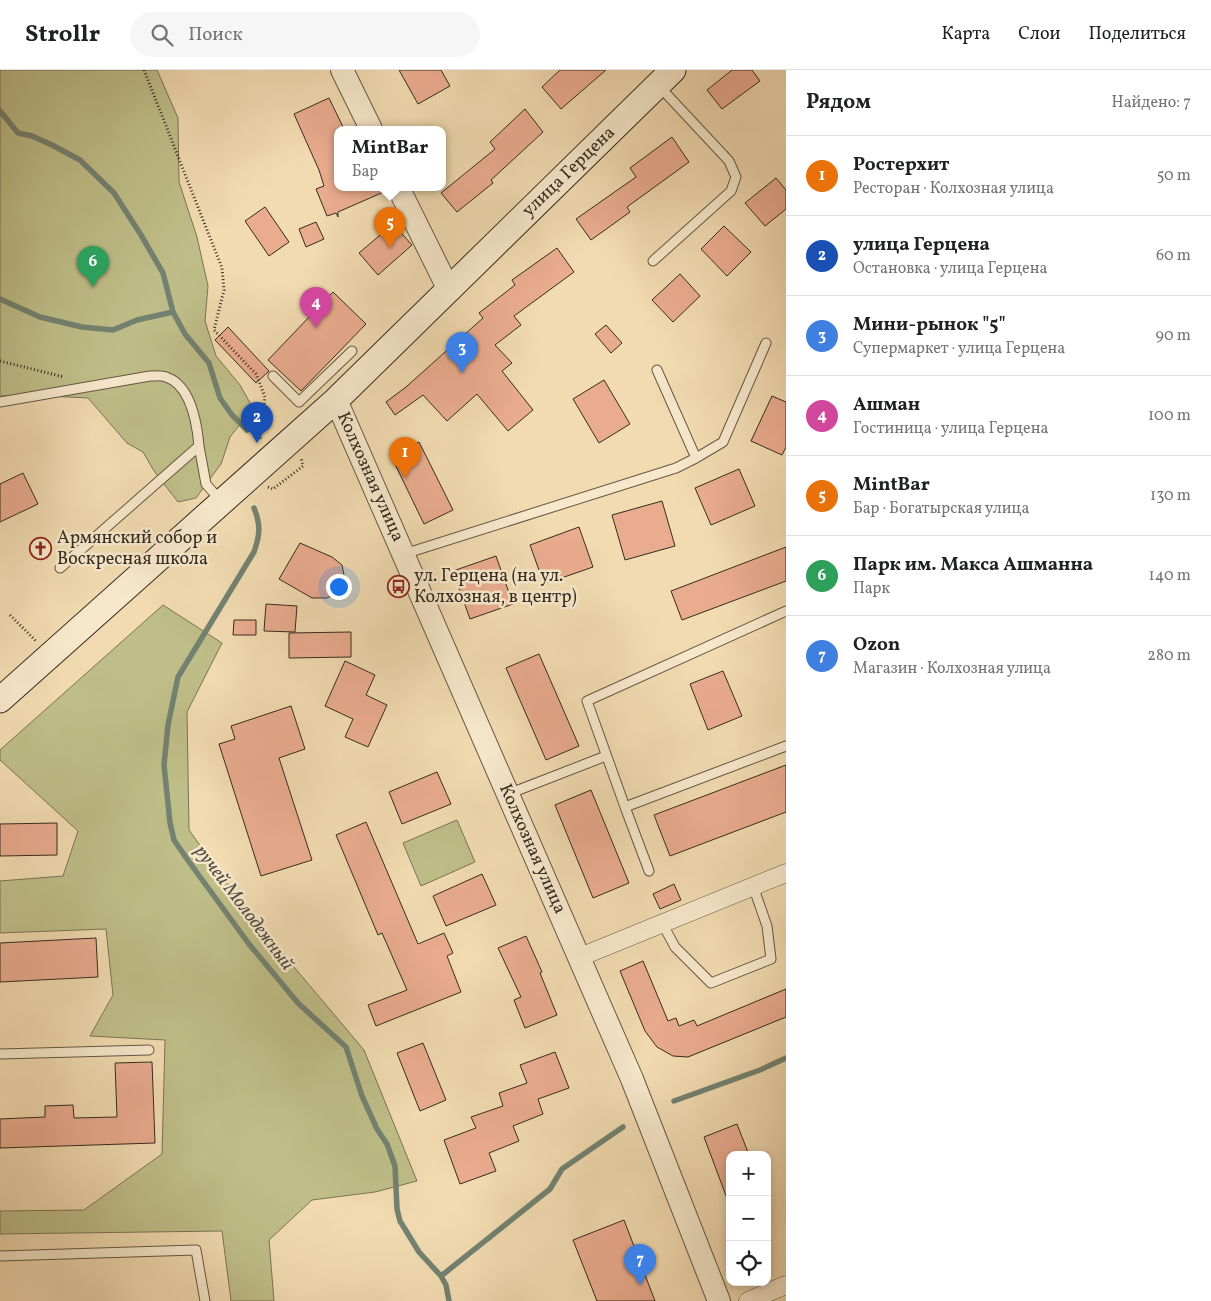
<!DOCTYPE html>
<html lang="ru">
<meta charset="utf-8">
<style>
body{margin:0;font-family:Vollkorn,serif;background:#f6f6f6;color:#202124}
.controls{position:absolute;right:15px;bottom:15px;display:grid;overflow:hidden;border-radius:10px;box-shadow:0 2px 8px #0003}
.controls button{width:45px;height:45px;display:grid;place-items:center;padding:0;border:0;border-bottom:1px solid #e0e0e0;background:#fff;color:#202124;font:25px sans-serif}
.you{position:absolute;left:338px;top:516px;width:18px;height:18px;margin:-12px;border:4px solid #fff;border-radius:50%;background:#1a73e8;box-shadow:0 0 0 8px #1a73e833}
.badge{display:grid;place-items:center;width:32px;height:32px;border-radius:50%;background:#0f766e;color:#fff;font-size:16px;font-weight:700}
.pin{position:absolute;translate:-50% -41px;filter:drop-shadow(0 1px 2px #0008)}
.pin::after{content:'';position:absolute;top:26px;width:18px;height:15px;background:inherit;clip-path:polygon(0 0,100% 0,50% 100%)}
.popup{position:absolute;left:334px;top:56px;width:112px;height:65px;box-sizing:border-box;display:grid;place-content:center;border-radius:10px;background:#fff;filter:drop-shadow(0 1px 4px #0005);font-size:16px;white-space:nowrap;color:#757577}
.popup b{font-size:19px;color:#202124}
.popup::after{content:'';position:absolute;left:50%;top:100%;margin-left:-10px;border:10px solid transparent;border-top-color:#fff}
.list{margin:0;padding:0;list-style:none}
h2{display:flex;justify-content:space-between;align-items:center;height:65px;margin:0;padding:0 20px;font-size:21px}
h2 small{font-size:16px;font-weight:400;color:#757577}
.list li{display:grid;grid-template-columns:32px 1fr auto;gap:15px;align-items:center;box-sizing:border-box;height:80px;padding:0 20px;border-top:1px solid #e0e0e0}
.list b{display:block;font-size:19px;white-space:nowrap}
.list p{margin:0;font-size:16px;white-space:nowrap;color:#757577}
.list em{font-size:16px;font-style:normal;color:#757577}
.icon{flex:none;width:28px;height:28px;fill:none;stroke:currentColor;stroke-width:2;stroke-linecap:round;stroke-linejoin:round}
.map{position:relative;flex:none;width:786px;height:1231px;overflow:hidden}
header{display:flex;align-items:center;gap:30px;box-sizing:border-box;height:70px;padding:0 25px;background:#fff;border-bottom:1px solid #e0e0e0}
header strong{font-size:24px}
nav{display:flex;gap:28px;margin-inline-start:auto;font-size:18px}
.search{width:350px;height:45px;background:#f6f6f6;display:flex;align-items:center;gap:12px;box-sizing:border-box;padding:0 18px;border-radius:28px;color:#757577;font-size:19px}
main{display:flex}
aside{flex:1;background:#fff}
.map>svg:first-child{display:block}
.green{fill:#bfbe88;stroke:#7a7454}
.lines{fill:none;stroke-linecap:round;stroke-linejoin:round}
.stream{stroke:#738271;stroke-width:5.5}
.building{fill:#eaac8f;stroke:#352b21}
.service-casing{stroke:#645745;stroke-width:11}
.minor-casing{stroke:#645745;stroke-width:19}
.tertiary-casing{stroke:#645745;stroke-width:24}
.secondary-casing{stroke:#352b21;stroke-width:27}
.path{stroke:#352b21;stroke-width:3;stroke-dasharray:1 2.5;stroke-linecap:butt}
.service{stroke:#f7e8cc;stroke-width:9}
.minor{stroke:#f7e8cc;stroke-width:18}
.tertiary{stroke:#f7e8cc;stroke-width:22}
.secondary{stroke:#f7e8cc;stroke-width:25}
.labels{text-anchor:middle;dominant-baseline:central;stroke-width:5;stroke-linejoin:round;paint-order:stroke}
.street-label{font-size:18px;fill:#352b21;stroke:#f7e8cc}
.poi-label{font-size:18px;fill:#352b21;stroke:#f7e8cc;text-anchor:start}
.water-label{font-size:19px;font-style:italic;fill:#4f4f42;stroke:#f7e8cc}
</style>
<header>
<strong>Strollr</strong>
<div class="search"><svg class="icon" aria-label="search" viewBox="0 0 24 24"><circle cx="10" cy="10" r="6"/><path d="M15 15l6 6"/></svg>Поиск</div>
<nav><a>Карта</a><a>Слои</a><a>Поделиться</a></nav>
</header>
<main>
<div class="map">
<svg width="786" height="1231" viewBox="0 0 786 1231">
<rect width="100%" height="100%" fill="#f2dbb1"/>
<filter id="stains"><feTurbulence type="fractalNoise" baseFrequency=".004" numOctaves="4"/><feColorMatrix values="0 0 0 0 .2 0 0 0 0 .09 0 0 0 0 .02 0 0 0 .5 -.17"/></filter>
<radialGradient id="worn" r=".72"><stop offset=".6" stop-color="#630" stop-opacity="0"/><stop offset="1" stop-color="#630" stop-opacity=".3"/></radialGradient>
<path class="green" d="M0,0H157L178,48L179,112L197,167L208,216L205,251L216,286L240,315L253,338L230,367L221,394L196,428L178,432L154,401L143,382L127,373L88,328L28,325L0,326Z
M163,535L222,573L187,642L189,760L251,846L364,980L417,1111L375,1122L312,1130L269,1170L274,1231H231L222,1161L0,1164V1141L84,1140L162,1084L165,970L90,966L113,925L106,859L0,863V811L63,806L78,761L0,690V680Z
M457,750L475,792L421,816L403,773Z"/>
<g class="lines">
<path class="stream" d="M0,41L18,63L32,66L52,75L80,90L114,123L141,165L163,203L173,242L185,264L209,293L220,328L232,345L247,360
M0,229L40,247L82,257L113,260L137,250L173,242
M254,438C261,455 260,465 254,482L178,607L168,655L164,695L170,753L174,770L187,789L249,874L298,933L346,977L362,1026L377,1059L387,1074L395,1096L397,1139L400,1151L419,1182L441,1206L446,1215L449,1231
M674,1031L760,1000L786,988
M441,1206L550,1119L562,1099L623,1057"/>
</g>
<path class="building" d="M399,0H441L450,16L418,34Z
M560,0H606L561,39L542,17Z
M732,0H752L760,11L722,39L707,20Z
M329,28L344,59H338V117H385L386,121L338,142V147L336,143L327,146L316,119L324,116L319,100L294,44Z
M525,39L543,62L491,110L493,113L457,142L441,123L495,79L490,72Z
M672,67L689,92L627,137L630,142L591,170L576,149L636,107L630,98Z
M776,108L786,120V139L765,156L745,133Z
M265,137L289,172L269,186L245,151Z
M316,152L324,169L306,177L299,159Z
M393,154L412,175L378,205L359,183Z
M724,156L751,182L727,206L701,179Z
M557,178L574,202L514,246L521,255L495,275L512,293L502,301L533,340L508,361L477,324L447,351L423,325L395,345L386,332L406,317L483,248L479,243L515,215L512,210Z
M680,204L700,226L673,252L652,230Z
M333,222L366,254L301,321L268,290Z
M606,255L622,273L611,283L595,264Z
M228,257L269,301L256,313L215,270Z
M604,310L630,354L599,373L573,329Z
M772,326L786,332V377L782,385L751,371Z
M419,372L453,440L424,454L391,386Z
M739,399L755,436L711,455L695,418Z
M23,403L38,434L0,452V414Z
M662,431L675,476L625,490L612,445Z
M579,457L593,497L544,514L530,475Z
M300,473L332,487L342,495L344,505L343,516L336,524L327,528H312L279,509Z
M786,477V511L682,550L671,521Z
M496,486L513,534L470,549L453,501Z
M266,534L297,536L295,562L264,561Z
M234,550H256V565H233Z
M351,562V587L289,588V563Z
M539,584L579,676L546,690L506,598Z
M345,591L375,605L366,625L387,635L368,677L345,667L353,649L325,636Z
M723,601L742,646L708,660L690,614Z
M291,636L305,679L279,688L312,790L261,806L219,674L235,669L231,656Z
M786,695V742L670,786L654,745Z
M437,702L451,734L402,754L389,722Z
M591,720L629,813L593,828L555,735Z
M366,752L418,874L444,863L453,883L447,886L461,922L376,956L368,935L407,920L382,863L378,865L336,765Z
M57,753V785L0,786V754Z
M482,804L496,835L446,856L433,826Z
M674,814L681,830L660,839L653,824Z
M526,866L542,902L540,903L557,945L525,958L514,930L521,927L498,878Z
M96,868L98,907L0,912V873Z
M643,891L668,951L676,948L679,956L694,950L697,956L786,919V947L688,987L673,986L657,977L645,961L620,901Z
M423,973L446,1030L420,1041L397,983Z
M555,982L569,1018L538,1029L543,1044L513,1056L519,1071L489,1083L496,1101L460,1114L444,1070L476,1058L471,1047L503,1036L499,1023L527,1013L520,995Z
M152,992L155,1073L0,1078V1049L45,1047V1036L73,1035L74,1048L117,1047L115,993Z
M737,1054L749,1085H730L728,1131L704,1067Z
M624,1150L655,1231H597L573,1170Z"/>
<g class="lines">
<defs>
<path id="service" d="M653,191L731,121L736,107L729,91L658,15
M273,306L299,332L352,281
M0,332L150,306C155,306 162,305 166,307C191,315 197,354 199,376
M696,388L723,372L766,273
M404,484L676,398L696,388L657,300
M60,498L199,376L206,414L220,430
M786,541L587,631L625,737L786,676
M508,724L606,686
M625,737L649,801
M662,853L675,877L711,913L771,889L767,856L753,816
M0,984L149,980
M0,1186L196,1180L205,1231"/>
<path id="minor" d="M580,887L786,803
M748,1231L786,1215"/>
<path id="tertiary" d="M342,0L371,59
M398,117L449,220
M336,330L632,1009L719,1231"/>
<path id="secondary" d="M0,630L336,330L673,0"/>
</defs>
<use href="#service" class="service-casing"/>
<use href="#minor" class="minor-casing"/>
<use href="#tertiary" class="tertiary-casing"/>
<use href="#secondary" class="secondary-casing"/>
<path class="path" d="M144,0L222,198L224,220L214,260L256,304L265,327L260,370
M0,291L64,307
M268,417L273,419L303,396L301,388
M10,545L36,571"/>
<use href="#service" class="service"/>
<use href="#minor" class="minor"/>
<use href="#tertiary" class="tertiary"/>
<use href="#secondary" class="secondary"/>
</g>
<defs>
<symbol id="church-ring" viewBox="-11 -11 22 22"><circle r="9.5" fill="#f7e8cc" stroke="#8f2418" stroke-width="1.5"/><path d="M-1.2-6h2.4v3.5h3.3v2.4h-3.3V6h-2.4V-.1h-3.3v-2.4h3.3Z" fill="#8f2418"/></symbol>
<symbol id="bus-ring" viewBox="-11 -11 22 22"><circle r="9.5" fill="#f7e8cc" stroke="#8f2418" stroke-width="1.5"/><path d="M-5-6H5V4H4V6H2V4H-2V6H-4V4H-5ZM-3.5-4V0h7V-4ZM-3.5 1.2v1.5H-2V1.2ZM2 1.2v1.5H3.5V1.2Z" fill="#8f2418"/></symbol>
</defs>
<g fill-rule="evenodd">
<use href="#church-ring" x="28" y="466" width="25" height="25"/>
<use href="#bus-ring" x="386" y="504" width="25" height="25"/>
</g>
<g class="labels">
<g class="street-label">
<text transform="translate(569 102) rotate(-44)">улица Герцена</text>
<text transform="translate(370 407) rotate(66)">Колхозная улица</text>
<text transform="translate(532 779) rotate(66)">Колхозная улица</text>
</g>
<g class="poi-label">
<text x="57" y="468">Армянский собор и<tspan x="57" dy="21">Воскресная школа</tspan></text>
<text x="414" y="506">ул. Герцена (на ул.<tspan x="414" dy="21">Колхозная, в центр)</tspan></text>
</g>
<g class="water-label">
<text transform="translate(244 838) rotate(53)">ручей Молодежный</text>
</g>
</g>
<rect width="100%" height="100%" filter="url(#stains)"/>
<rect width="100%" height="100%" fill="url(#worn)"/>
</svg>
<div class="controls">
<button>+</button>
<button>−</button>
<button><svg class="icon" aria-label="locate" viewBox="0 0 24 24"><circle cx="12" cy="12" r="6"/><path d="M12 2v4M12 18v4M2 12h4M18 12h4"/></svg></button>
</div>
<div class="you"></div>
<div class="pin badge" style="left:405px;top:408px;background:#e8710a">1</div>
<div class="pin badge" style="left:257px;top:373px;background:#1a4fb4">2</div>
<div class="pin badge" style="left:462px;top:303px;background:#3f7fe0">3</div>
<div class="pin badge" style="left:316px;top:258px;background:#d1479c">4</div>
<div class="pin badge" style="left:390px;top:178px;background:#e8710a">5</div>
<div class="popup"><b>MintBar</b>Бар</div>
<div class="pin badge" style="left:93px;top:217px;background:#2e9e5b">6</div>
<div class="pin badge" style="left:640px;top:1215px;background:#3f7fe0">7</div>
</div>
<aside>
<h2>Рядом<small>Найдено: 7</small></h2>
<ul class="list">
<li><span class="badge" style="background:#e8710a">1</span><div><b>Ростерхит</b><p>Ресторан · Колхозная улица</p></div><em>50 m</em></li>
<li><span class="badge" style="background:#1a4fb4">2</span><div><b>улица Герцена</b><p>Остановка · улица Герцена</p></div><em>60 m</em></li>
<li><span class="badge" style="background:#3f7fe0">3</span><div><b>Мини-рынок &quot;5&quot;</b><p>Супермаркет · улица Герцена</p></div><em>90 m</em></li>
<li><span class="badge" style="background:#d1479c">4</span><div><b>Ашман</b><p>Гостиница · улица Герцена</p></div><em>100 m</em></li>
<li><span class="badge" style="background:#e8710a">5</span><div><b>MintBar</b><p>Бар · Богатырская улица</p></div><em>130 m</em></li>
<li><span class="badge" style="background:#2e9e5b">6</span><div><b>Парк им. Макса Ашманна</b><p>Парк</p></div><em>140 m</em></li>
<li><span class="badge" style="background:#3f7fe0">7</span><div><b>Ozon</b><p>Магазин · Колхозная улица</p></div><em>280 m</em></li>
</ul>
</aside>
</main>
